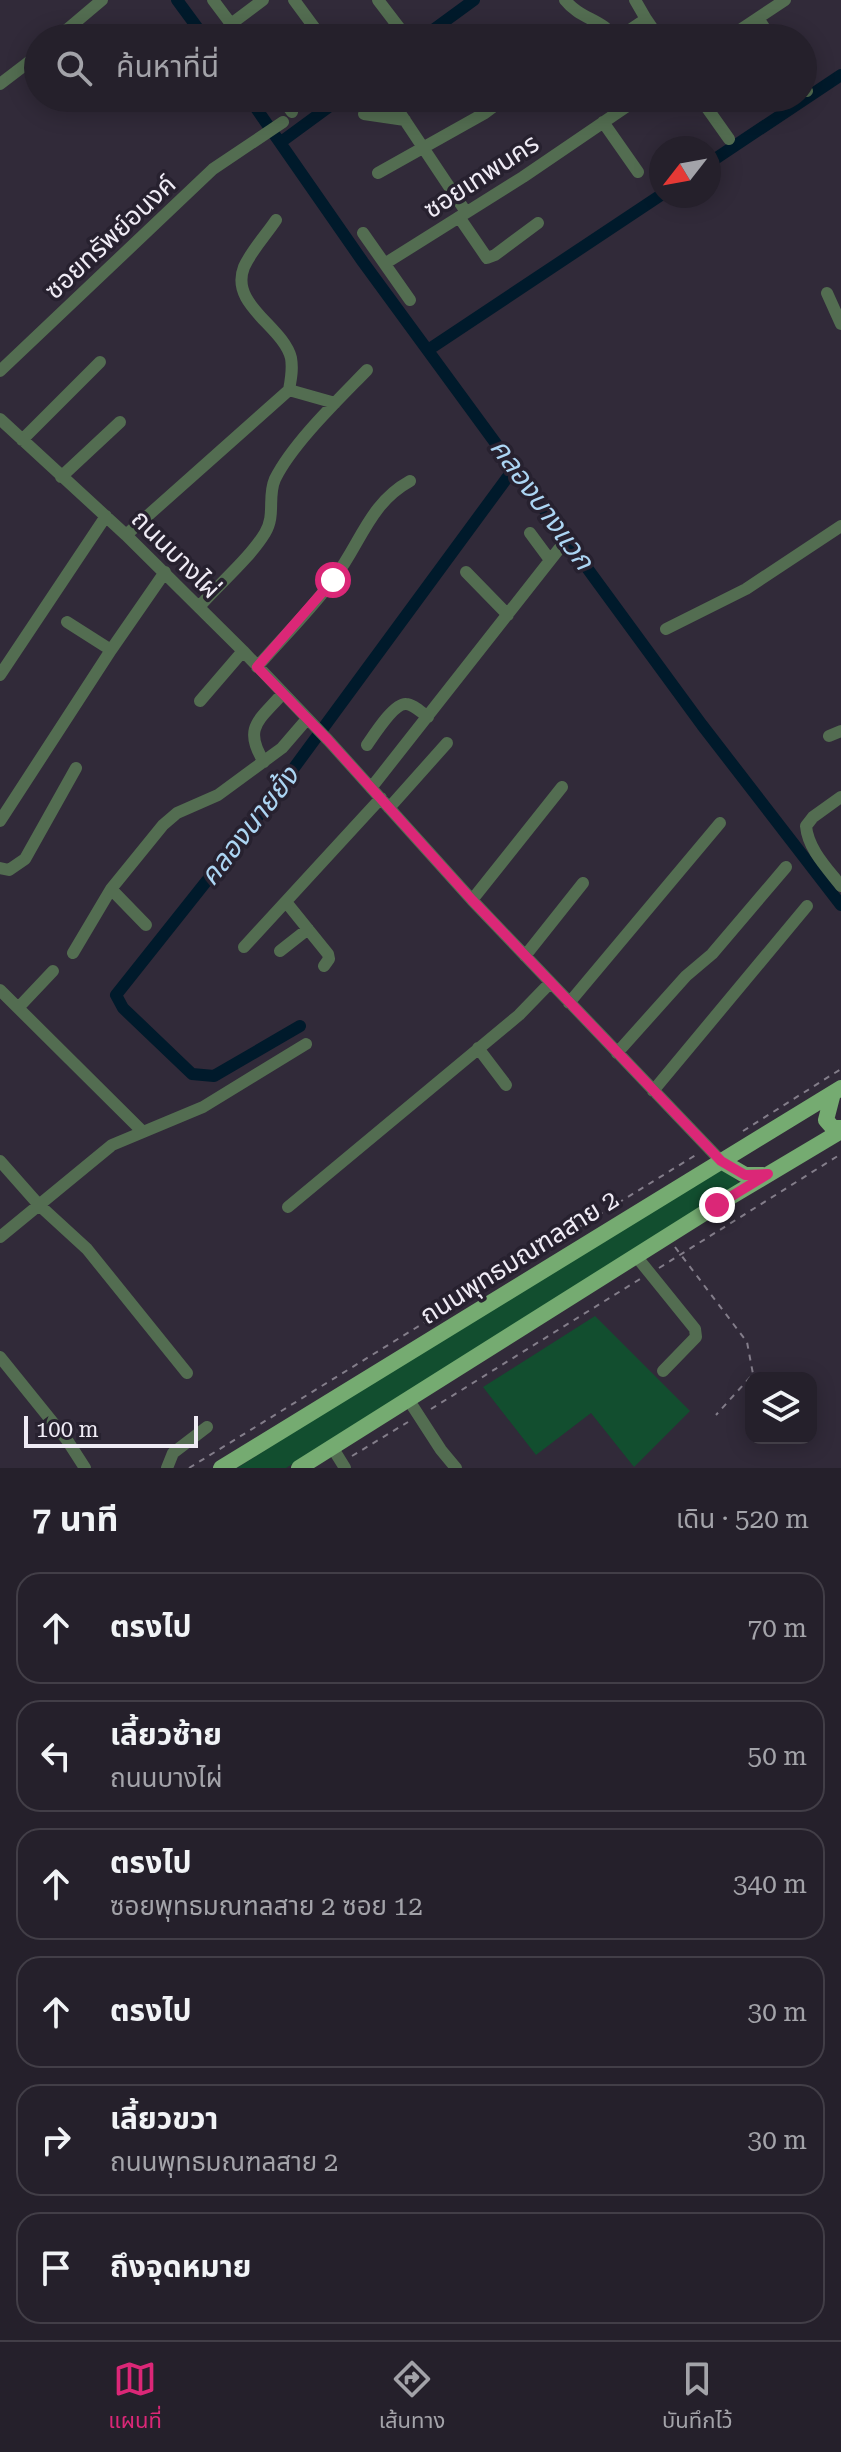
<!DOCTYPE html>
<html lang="th">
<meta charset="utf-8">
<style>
body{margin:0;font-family:"Roboto Serif","Noto Sans Thai",serif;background:#2d2833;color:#f1f3f6}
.controls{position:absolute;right:24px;bottom:24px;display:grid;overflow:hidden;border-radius:16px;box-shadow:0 4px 20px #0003}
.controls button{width:72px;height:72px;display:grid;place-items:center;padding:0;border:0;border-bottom:2px solid #423e47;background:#25202b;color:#f1f3f6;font:40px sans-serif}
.compass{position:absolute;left:649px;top:136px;width:72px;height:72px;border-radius:50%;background:#25202b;box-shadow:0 4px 20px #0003;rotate:239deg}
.scale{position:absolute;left:24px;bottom:20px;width:174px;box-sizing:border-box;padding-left:8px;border:4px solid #efebf5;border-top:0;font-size:22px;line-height:28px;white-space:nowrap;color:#efebf5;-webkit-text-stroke:6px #27212f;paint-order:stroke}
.stop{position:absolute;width:24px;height:24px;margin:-18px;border:6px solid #db2777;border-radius:50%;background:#fff}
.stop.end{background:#db2777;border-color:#fff;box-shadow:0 2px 8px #0008}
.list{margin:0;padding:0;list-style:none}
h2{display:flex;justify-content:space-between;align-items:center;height:104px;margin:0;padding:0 32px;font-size:34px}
h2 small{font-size:26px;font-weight:400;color:#a3a3a9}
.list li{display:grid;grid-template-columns:52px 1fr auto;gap:24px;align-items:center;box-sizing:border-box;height:112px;margin:0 16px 16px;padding:0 16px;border:2px solid #423e47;border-radius:24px}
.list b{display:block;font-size:30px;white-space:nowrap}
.list p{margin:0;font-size:26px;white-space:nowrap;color:#a3a3a9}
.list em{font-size:26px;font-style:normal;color:#a3a3a9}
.icon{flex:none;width:44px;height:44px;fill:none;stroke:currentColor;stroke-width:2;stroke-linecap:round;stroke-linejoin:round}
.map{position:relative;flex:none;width:841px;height:1468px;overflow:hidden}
.search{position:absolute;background:#25202b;box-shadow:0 4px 20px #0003;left:24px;right:24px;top:24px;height:88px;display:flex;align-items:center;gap:20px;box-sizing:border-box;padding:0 28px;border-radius:44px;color:#a3a3a9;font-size:30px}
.sheet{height:872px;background:#25202b}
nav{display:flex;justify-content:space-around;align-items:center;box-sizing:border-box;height:112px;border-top:2px solid #423e47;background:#25202b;font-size:22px;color:#a3a3a9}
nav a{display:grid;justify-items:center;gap:4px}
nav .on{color:#db2777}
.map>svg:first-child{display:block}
.green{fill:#124e2f}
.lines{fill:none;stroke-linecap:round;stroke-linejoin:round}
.canal{stroke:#001a2b;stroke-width:12}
.path{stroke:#837d8a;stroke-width:2;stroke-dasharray:6 6;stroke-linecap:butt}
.minor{stroke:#536d51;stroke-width:12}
.major{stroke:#75ab71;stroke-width:16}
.route{stroke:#db2777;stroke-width:10}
.labels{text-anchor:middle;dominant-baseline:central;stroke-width:7;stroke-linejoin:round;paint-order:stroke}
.street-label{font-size:26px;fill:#efebf5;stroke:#27212f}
.water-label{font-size:28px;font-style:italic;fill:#acd5f3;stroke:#27212f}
</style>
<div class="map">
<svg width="841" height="1468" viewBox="0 0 841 1468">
<rect width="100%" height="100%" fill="#312a39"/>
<path class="green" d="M720,1170L732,1176L740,1184L286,1468H237L404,1362Z
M595,1316L690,1411L634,1467L591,1413L536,1455L483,1387Z"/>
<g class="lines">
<path class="canal" d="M177,0L205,38
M422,38L474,0
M249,98L363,262L702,725L841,905
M281,142L341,98
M709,163L841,75
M428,350L661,195
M300,1026L214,1076L192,1074L123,1008L116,995L263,810L515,467"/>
<path class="path" d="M743,1131L841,1069
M675,1247L747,1342L753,1374L716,1415
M659,1268L841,1154
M431,1409L640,1279
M352,1456L408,1422
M189,1468L699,1153"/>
<path class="minor" d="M213,0L231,24
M294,0L322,38
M378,0L404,34
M565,0C580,19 602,19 616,38
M635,0L646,19
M758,18L771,38
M57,38L102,0
M240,38L231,24L263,0
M618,38L646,19L659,38
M728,38L785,0
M0,84L38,55
M803,85L807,91
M282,98L292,112
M390,98L466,212
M700,98L729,139
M364,114L405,120
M603,122L638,172
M378,173L485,113L505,98
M459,217L487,258L495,255L538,223
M363,233L410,300
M386,263L523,177L639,98
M827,293L841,324
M0,371L213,169L283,122
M289,390L335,403
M0,419L126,535L243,651L328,740L472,900L721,1161
M22,440L100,362
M61,477L120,422
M530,533L550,560
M126,535L289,390C291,379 293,369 291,358C283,326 229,305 244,267C251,251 266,235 276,220
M466,572L508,615
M199,607C219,584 250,558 265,533C276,515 267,497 275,479C293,443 338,400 367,370
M67,622L111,650
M666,629L746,589L841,526
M257,667C283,637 312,609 335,577C361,542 370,503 410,481
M0,675L106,516
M200,701L243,651
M829,736L841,731
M367,745C374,735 394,703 406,704C413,704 422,713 428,717
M264,762C242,727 260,720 283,693
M371,788L559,549
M841,797L813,817L806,826C808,849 827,868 841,886
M389,808L447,743
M0,821L111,650L165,572
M0,868L9,870L25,859L76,768
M111,889L146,925
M472,900L562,787
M286,902L328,954L329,959L324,966
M244,947L381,798
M280,951L308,929
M73,953L111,889L163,825L177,813L218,795L282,748L307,719
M525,956L583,883
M0,990L143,1132
M569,1003L720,823
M18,1008L53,971
M478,1048L506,1085
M617,1053L686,976L712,954L786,867
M653,1091L807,906
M0,1161L39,1205L87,1249L187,1373
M288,1207L519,1015L550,983
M0,1237L112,1145L203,1107L306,1044
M636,1256L695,1329L696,1337L663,1371
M0,1357L67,1440L85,1468
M408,1399L441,1450L456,1468
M332,1447L345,1468
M167,1468L173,1453L207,1427"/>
<path class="major" d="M833,1093L826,1120L833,1128H841
M721,1161L745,1175H763
M221,1468L841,1088
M299,1468L717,1205L841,1131"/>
</g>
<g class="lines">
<path class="route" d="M333,580L257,667L328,740L472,900L721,1161L745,1175L768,1174L717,1205"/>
</g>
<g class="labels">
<g class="street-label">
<text transform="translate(481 176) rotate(-33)">ซอยเทพนคร</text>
<text transform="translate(110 237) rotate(-43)">ซอยทรัพย์อนงค์</text>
<text transform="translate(176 554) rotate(45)">ถนนบางไผ่</text>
<text transform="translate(519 1257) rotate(-32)">ถนนพุทธมณฑลสาย 2</text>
</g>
<g class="water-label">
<text transform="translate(542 504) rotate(54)">คลองบางแวก</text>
<text transform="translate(249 826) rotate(-52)">คลองนายย้ง</text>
</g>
</g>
</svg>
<div class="controls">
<button><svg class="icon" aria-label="layers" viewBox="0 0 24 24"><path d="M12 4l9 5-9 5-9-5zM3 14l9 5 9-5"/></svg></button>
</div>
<svg class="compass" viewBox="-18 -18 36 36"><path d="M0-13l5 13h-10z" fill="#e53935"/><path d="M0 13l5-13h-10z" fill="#a3a3a9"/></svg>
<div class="scale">100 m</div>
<div class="stop" style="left:333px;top:580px"></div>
<div class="stop end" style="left:717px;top:1205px"></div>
<div class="search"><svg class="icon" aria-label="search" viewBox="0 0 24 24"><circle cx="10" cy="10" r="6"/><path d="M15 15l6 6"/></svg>ค้นหาที่นี่</div>
</div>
<section class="sheet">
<h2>7 นาที<small>เดิน · 520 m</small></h2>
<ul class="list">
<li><svg class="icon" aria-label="ahead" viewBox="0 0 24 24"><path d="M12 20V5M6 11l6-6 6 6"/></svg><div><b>ตรงไป</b></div><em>70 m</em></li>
<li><svg class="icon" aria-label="left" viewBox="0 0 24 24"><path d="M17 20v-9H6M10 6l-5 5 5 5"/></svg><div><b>เลี้ยวซ้าย</b><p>ถนนบางไผ่</p></div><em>50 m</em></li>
<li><svg class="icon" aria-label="ahead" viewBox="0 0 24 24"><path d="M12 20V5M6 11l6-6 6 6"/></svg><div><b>ตรงไป</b><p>ซอยพุทธมณฑลสาย 2 ซอย 12</p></div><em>340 m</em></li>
<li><svg class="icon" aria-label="ahead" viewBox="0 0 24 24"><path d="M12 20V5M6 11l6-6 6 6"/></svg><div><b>ตรงไป</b></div><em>30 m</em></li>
<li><svg class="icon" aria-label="right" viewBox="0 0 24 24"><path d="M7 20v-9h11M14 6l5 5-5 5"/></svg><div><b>เลี้ยวขวา</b><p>ถนนพุทธมณฑลสาย 2</p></div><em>30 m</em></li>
<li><svg class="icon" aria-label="arrive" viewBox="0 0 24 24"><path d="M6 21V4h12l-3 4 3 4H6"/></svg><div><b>ถึงจุดหมาย</b></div></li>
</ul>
</section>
<nav>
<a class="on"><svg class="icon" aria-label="map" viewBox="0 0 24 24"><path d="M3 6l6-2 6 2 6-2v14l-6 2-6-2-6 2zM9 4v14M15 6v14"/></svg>แผนที่</a>
<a><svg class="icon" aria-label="directions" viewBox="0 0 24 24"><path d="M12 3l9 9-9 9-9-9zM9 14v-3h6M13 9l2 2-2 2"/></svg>เส้นทาง</a>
<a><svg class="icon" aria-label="saved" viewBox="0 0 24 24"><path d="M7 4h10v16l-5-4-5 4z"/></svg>บันทึกไว้</a>
</nav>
